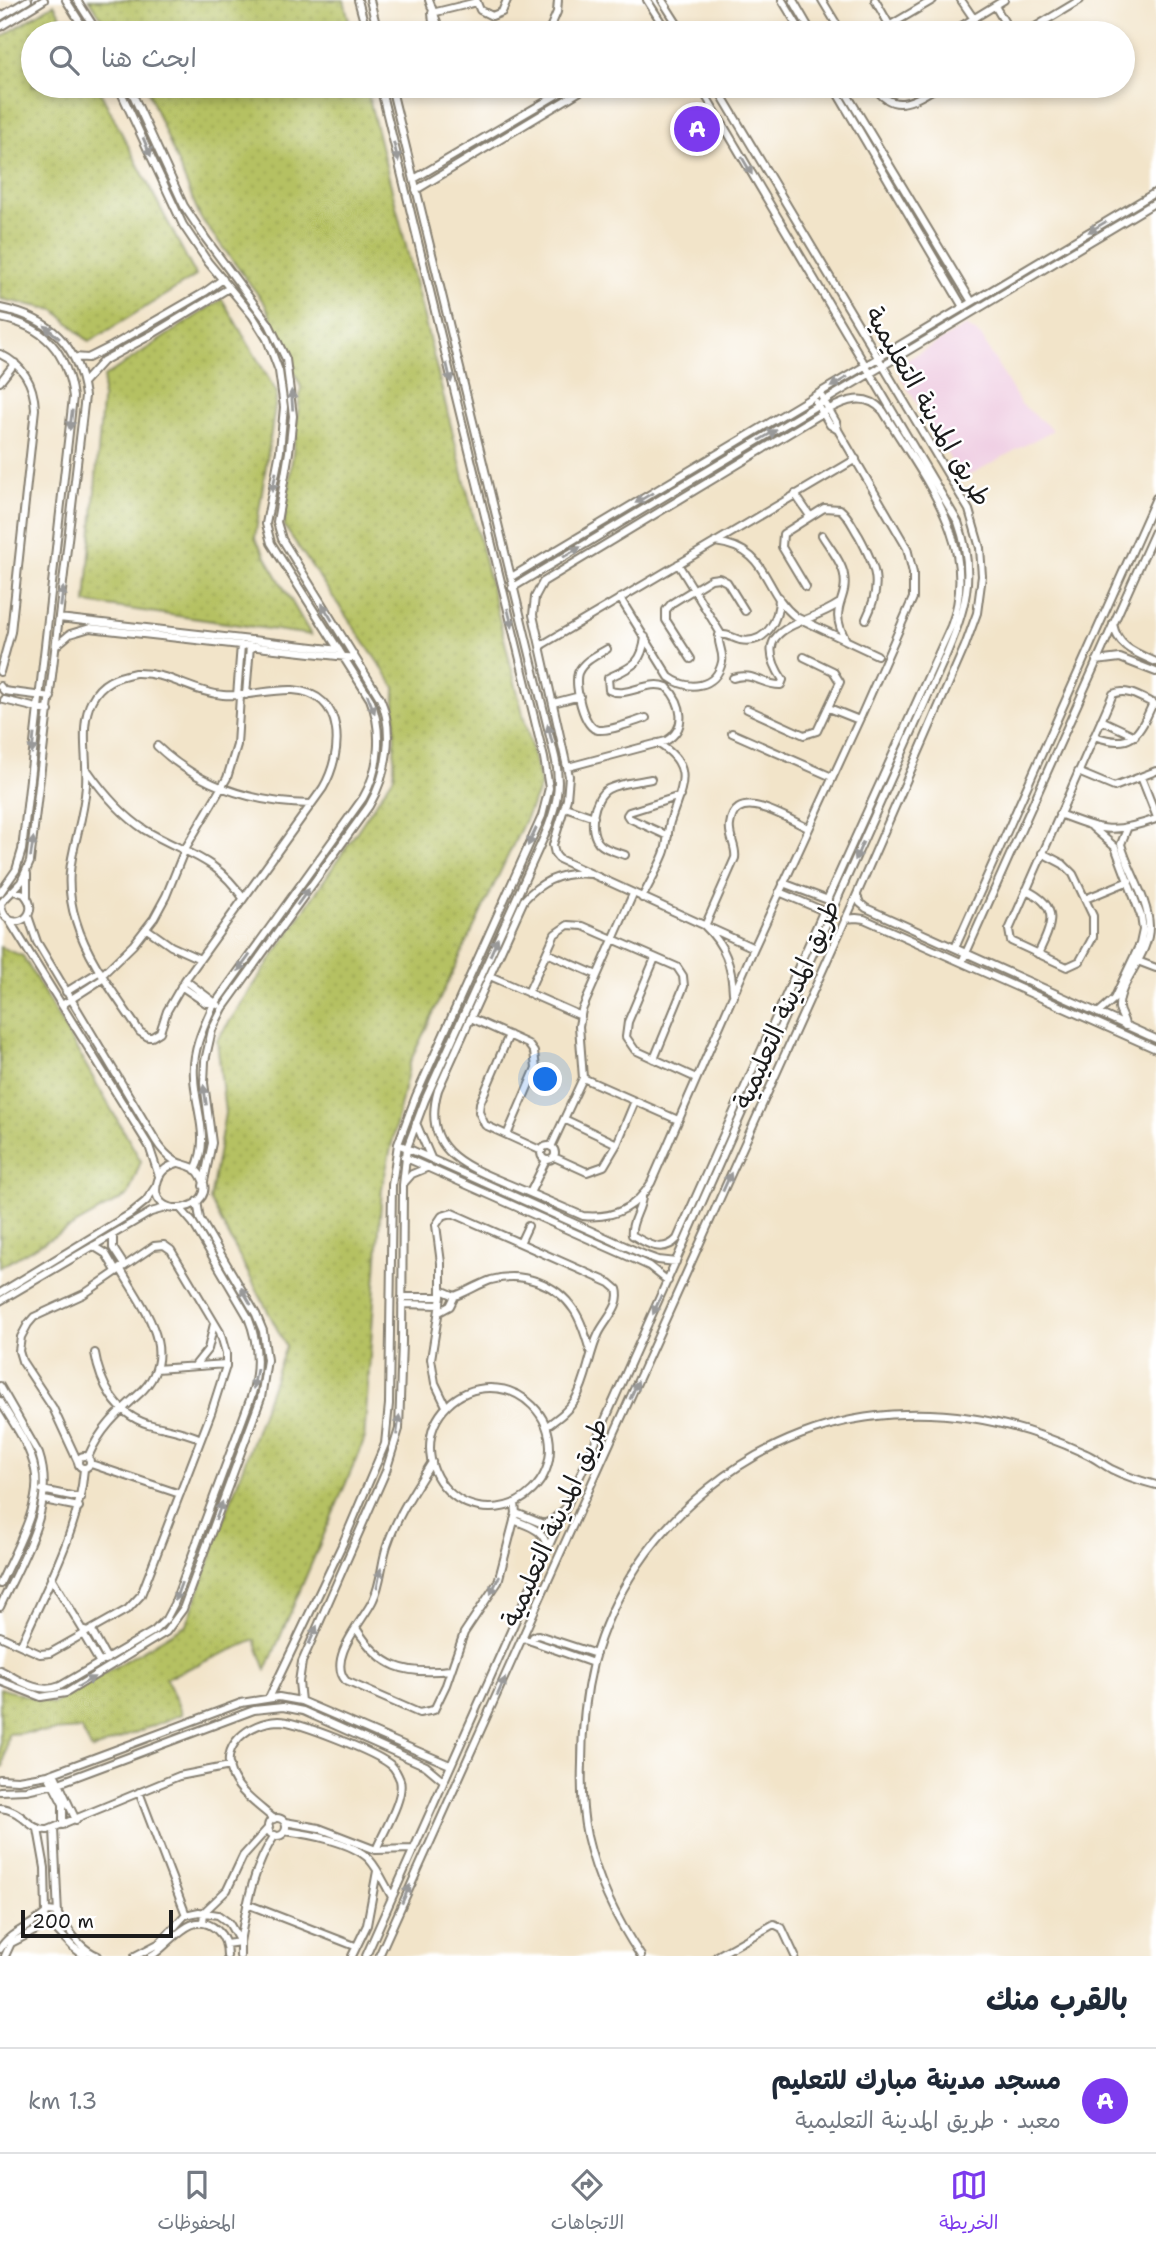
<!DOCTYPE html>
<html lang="ar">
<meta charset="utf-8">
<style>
body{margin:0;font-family:"Shantell Sans","Playpen Sans Arabic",sans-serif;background:#f2f2f3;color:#1f2937;direction:rtl}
.scale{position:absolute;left:21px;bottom:18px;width:152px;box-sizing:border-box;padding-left:7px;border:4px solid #1c1c1c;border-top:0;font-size:19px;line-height:24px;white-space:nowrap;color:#1c1c1c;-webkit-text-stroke:5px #fff;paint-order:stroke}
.you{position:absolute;left:546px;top:1080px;width:24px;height:24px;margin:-18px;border:5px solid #fff;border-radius:50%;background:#1a73e8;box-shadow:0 0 0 10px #1a73e833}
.badge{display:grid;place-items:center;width:46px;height:46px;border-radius:50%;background:#7c3aed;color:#fff;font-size:23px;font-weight:700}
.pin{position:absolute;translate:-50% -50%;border:4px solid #fff;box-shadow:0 2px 7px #0006}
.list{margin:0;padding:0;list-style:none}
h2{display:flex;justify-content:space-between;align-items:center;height:91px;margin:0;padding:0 28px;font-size:30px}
h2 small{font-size:23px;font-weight:400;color:#747a83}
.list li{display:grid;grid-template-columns:46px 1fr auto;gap:21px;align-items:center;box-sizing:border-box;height:105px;padding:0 28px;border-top:2px solid #e0e1e3}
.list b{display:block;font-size:26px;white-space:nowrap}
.list p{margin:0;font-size:23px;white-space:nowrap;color:#747a83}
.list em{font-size:23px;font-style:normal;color:#747a83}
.icon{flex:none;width:38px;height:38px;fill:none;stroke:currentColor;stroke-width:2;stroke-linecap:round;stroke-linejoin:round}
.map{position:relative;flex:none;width:1156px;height:1956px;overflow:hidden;direction:ltr}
.search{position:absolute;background:#fff;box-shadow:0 4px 10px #0003;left:21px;right:21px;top:21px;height:77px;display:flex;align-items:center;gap:18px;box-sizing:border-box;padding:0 24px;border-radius:38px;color:#747a83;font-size:26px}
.sheet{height:196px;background:#fff}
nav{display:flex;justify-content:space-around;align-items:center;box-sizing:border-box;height:98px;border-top:2px solid #e0e1e3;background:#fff;font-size:19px;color:#747a83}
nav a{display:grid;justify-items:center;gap:4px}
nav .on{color:#7c3aed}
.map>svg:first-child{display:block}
.built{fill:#f0d0e4}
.grass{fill:url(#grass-dots);stroke:#686e3f;stroke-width:2}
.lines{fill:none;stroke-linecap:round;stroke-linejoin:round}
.minor-casing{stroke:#878072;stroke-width:10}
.minor{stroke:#fff;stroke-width:6}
.oneway{fill:#999}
.labels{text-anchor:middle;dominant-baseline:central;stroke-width:5;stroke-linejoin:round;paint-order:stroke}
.street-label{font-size:26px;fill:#1c1c1c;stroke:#fff}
</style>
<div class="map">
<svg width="1156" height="1956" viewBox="0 0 1156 1956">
<defs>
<pattern id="grass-dots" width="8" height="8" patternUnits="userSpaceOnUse" patternTransform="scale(1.75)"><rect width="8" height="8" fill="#b5c162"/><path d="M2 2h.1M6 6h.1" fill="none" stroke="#9ba554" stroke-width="1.8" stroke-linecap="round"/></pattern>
</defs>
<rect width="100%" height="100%" fill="#fff"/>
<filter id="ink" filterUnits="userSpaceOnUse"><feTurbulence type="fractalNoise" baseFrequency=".0143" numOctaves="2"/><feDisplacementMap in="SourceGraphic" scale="14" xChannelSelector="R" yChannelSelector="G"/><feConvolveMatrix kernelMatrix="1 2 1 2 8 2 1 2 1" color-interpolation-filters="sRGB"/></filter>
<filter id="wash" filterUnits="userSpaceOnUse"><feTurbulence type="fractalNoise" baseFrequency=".00686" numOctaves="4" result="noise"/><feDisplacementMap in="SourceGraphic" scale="28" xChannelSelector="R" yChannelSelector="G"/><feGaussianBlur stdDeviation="1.57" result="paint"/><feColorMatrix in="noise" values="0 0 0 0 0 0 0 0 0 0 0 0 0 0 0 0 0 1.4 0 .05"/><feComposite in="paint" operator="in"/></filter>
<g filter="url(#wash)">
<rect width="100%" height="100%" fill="#f2e4c9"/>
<path class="built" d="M966,326L981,336L1020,403L1053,430L962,479L900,376L903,362Z"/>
<path class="grass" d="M89,0H344L352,33H112Z
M54,4L70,33H33V86H97L196,276L89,342L55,310L0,299V38Z
M146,86H366L541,786L410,1062L382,1188L364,1441L266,1670L255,1640L166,1678L182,1714L92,1750L81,1729L8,1734L3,1768H0V1688L53,1704L187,1624L286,1346L210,1200L225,1113L217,1040L394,776L395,687L284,526L301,387L265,304L200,217Z
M222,299L277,393L255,538L311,635L86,603L104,377Z
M0,947L23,956L141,1161L128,1195L0,1267Z"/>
</g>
<g filter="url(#ink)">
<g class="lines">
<defs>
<path id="minor" d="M66,0L87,33
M77,0L98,33
M358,0L367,33
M370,0L378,33
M429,0L441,33
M476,0L480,10L492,16L502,12L507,0
M647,0L668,33
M662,0L683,33
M782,0L802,33
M793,0L812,33
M822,0L842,33
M875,0L894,33
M961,0L974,19
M995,6L1011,33
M0,17L28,0
M0,27L44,0
M434,33L432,13L477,2
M548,33L557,12L558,0
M657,33L662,23
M877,33L933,0
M950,33L1004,0
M1025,33L1080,0
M118,86L183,225L208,262L252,315L267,339L279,371L284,407L280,451L266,524L271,543L370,699C383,730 380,769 363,798L212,1008C202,1030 192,1052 194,1077C195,1109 211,1138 195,1170
M129,86L184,206L206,239L269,324L286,359L293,416L289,452L277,522L282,539L380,698C395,731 387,775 369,806L223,1008L212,1030L205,1061L204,1083L212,1143L203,1186
M539,86L542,91
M833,86L963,307
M842,86L972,302
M874,86C894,116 915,100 939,86
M414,179L572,86
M416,190L589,86
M0,308C50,318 78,344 85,396L30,862L21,882L0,904
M0,318C45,326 67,352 73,397L22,850L16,870L0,893
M0,354C23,365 34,384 35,409L11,632L0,672
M74,357L88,358L110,347L205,292L223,279
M0,382L15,363
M83,383L103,361L151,335L229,288
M816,402L830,425L838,430
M795,494L810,516
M822,535C829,547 842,562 844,575C849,601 827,607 846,640
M715,542C771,549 761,590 796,617L877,655
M678,564L721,634
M513,576L1156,192
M806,587L782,547L783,534L824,508L840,509C849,516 853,527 859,536C876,567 883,585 866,619
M512,588L1156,202
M620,598L669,677C688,691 716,689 722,662C724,652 717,644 719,635C727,633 732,638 740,640C767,645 779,619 779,597
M59,618L339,650
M1113,624C1118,648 1136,653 1156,662
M57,645L70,634L90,628L355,658
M540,646L856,459
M607,649C597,655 583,661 578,673C574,685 583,728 598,730C612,731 632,722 646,718
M691,659L666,620V610L672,603L711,579L719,578L727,582L745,611
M1096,661L1120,658L1156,672
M135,673C170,672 190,692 223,695C247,697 270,689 293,690C347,694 343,754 323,788L185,980L167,1011L160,1032L152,1037H148L140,1032C117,997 88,961 76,921C58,864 83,838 86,785C88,757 79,725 92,700C101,682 116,677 135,673Z
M733,678C752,671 764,686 781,685L783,680C746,625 806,626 838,604
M0,686L4,691L51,697
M246,695L250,646
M237,696L241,645
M4,700L49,711
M553,703L580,696
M829,708L859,720
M747,709L804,735L817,731L840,682L833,671L804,657
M1101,720L1135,736
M732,733L832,777
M1094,736C1132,749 1138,737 1153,703
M157,746C199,786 253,803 311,804
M568,767L666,741C688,728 682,703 667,687C647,679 626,699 609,690L608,678C631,667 642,665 645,637
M88,771C104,794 122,815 145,830C185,854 215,856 243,898
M1078,772L1114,787L1156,771
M1141,777L1156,815
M565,807L594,817
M1059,814C1102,830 1111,835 1156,819
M1092,827L1115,847L1141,916L1143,930L1140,944L1114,999L1098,1013
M668,836L629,818L627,815L629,812L680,796
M1042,853L1063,864L1073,874L1093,916V937L1080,961L1067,967L1011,941L1009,930L1113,694C1127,687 1143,699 1156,705
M625,855C617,852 606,850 600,844C587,832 593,797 608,789C619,783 637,782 651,779
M27,874V897
M591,874C564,871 542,880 524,900L438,1090C420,1152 468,1167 513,1186C537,1196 560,1206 583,1216C613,1219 635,1209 651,1183L754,948L861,716L913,598V573L907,548L838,430L836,422L820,394
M783,883L828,900
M1026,890C1061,906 1052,925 1038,954
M779,892L819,909L824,913
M857,896L860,903L866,908L1156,1039
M642,898C649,884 658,869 664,854C668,844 667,833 670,822C681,788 697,766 657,743
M1085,899L1129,881
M1,903C3,937 46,918 24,894L15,891
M28,916L37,942L156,1141C161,1149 167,1156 175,1161C183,1166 192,1164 199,1173C226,1212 143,1224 158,1180C161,1170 168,1166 178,1163
M845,919L856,918L864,919L1156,1049
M9,920L149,1146L159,1176
M147,929L171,946L200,959
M754,948L559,859L555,854L553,845L567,799L569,776L533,615L535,597L543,582L826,411C845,400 866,392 883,411C922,476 982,545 951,626L827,900
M955,948L1156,498
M547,953L597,975
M655,958L628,1022L626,1037L635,1050L696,1078
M1135,960L1156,968
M962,962L1156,529
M102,975L133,945L154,918L166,896L185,849L227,778L237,745L240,696
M490,976L581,1016
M185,980L218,1005
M181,986L206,1003H216
M66,992L100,971
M528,993L555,934L568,925L583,926L677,967L683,976L684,986L654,1059
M733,993C732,966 725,945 705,926L735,858C737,847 728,836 730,825C735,784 787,819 808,828
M62,1005L104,978
M471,1018L528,1044L534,1052L536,1068L507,1135
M1125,1026C1125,1018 1118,1013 1119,1006C1119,982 1150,954 1149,926C1148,898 1128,871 1121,844L1127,829
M509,1035L480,1103L479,1112L485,1125L542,1151
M583,1078L678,1120
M564,1119L617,1144
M416,1123L431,1158
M398,1144L647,1256L658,1260L676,1262
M541 1153a7 7 0 1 1 14 0a7 7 0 1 1-14 0Z
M551,1147L583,1078L579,1026L582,1010L633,894
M404,1157L636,1260L649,1266L668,1281
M554,1157L587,1172L604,1166L617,1144L635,1101
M404,1183L412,1174L429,1167
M530,1193L546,1160
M642,1197C641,1210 630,1223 632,1235C647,1244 663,1254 677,1239L823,912
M113,1235V1248L124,1265
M520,1243L528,1226
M93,1246L106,1254L116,1271
M441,1290L455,1296C467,1292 479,1284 491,1280C522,1271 556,1283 574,1310C582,1322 586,1337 590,1351
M0,1293L130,1214L146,1201L156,1186
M402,1297H441
M0,1301L151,1212L169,1207
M402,1304L440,1305
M439,1312L450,1306L455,1296
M95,1353C100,1384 116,1414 148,1424C167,1429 184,1431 201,1439
M196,1364L208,1349L214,1324
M156,1369L226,1364
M0,1386L39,1454C57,1507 21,1560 0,1607
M430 1448a60 60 0 1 1 120 0a60 60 0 1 1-120 0Z
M0,1401C13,1423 30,1445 35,1470C43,1504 14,1552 0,1584
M446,1406L435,1383L431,1359L441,1297V1263L436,1225L442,1216L452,1213L610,1283L617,1289C622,1305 606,1319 599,1333C588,1355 588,1379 575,1400C567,1412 558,1418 547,1426
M78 1462a6 6 0 1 1 12 0a6 6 0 1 1-12 0Z
M88,1457C100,1429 117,1414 139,1394C183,1354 142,1307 120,1268
M432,1462C416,1488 398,1514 388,1543C381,1561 382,1582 373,1600C364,1620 326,1659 346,1681L419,1713L434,1710L446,1685L464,1633L498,1582L516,1513L515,1503
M91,1464L180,1494
M42,1490L81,1498
M44,1500L79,1507
M516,1513L543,1524
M514,1520C530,1527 544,1529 547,1548
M540,1532L543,1524L551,1521L566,1508
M51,1577L85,1633
M356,1628C381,1668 405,1675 450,1670
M91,1630L107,1659
M83,1634L100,1663
M0,1636L40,1654L50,1653L128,1609L141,1595L211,1413L226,1366V1353L220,1332L171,1250L164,1245L154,1246L84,1294L34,1317L28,1324L21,1337L19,1351L22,1361L53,1408L78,1462
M523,1638L593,1663
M531,1641L533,1637L538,1635L596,1654
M21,1645C46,1588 79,1531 84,1469
M0,1670C19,1680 39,1695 60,1686L154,1631L166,1619L174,1604L251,1397C260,1369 259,1344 248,1317L193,1223L181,1209
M0,1681L41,1697L66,1693L166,1632L183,1609L261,1398L267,1360L263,1331L256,1314L200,1219L197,1201
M269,1698L343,1543L385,1444L389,1404L392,1185L398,1144L416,1096L542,816L549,788L544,758L380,86
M301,1701L299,1682L302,1662L386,1471L399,1429L402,1342L403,1185L407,1148L425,1100L544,837C556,809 562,787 555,757L391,86
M54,1773L76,1820
M48,1775L63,1804V1825
M0,1779L18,1780L48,1775L241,1703L279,1697L301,1701L450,1765
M0,1791L26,1790L59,1783L254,1710L283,1707L303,1711L426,1766L444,1781
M139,1792L186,1915
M0,1808C24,1810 28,1831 48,1830L179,1776L230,1766
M268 1827a9 9 0 1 1 18 0a9 9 0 1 1-18 0Z
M274,1819C259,1806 241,1794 233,1777C217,1746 250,1722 278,1721C297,1721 378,1753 392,1766C396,1770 398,1775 400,1780C405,1798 383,1832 376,1850
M285,1822L319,1828L376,1850L413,1849
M54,1828L58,1915
M38,1829L45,1868L46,1913
M285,1831C309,1834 352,1842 369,1859C379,1870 385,1885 392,1897
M247,1904L355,1946
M59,1916C71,1932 78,1948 98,1956
M203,1923L204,1912L227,1890L243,1856L269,1827
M52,1925L73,1947L85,1956
M226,1944L240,1942C247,1904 253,1867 275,1835
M0,1949C10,1931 34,1926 48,1911L56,1912L58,1920L56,1923L48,1924L45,1920V1915
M5,1956L11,1943L48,1924
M135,1956L160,1943L185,1915L199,1912L218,1915L229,1923L240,1942V1956
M151,1956C171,1945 191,1907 217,1930C225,1937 227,1946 227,1956
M352,1956L367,1925L377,1871
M366,1956L943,662C965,613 977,575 958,522L700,86
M379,1956L857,894L965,646L977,613L982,576L980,548L969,510L716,86
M641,1956C616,1919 597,1880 587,1836C582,1812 581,1788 582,1763C582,1729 585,1696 593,1663C630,1525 761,1417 905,1414C967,1412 1028,1427 1084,1453C1094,1457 1102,1464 1111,1469C1125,1476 1141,1481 1156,1485
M717,1956L774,1924L782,1928L795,1956"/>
</defs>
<use href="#minor" class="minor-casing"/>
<use href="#minor" class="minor"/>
</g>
<defs><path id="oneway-solid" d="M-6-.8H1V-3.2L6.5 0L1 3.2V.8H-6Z" transform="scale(1.75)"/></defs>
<g class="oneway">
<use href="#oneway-solid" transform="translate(147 147) rotate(67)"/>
<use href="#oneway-solid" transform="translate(396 152) rotate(76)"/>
<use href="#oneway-solid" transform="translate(747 166) rotate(60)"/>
<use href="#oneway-solid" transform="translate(1097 227) rotate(149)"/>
<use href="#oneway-solid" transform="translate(52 332) rotate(-139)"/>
<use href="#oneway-solid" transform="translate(449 373) rotate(77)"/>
<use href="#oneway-solid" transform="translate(839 382) rotate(149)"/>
<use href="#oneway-solid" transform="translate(292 400) rotate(-94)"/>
<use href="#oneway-solid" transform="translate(71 420) rotate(97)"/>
<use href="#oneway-solid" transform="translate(768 435) rotate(-31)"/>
<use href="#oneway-solid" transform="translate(274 482) rotate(101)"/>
<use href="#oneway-solid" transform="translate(644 498) rotate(149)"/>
<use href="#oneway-solid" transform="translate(572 552) rotate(-31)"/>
<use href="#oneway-solid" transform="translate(62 597) rotate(-83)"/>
<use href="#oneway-solid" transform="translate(327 612) rotate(-121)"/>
<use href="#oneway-solid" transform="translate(510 618) rotate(76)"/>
<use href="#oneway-solid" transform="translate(371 704) rotate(68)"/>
<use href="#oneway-solid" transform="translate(550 734) rotate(-104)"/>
<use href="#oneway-solid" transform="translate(33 744) rotate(96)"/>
<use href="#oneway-solid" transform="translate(532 837) rotate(115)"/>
<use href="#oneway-solid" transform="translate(32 847) rotate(-82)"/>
<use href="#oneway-solid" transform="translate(859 851) rotate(113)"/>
<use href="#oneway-solid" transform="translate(303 897) rotate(-54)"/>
<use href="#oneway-solid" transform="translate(494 947) rotate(-66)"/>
<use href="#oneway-solid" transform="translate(244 963) rotate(126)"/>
<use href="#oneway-solid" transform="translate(205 1095) rotate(-98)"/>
<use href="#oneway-solid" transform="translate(727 1182) rotate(-66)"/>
<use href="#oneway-solid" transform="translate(246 1296) rotate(-120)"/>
<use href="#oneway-solid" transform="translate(657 1305) rotate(114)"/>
<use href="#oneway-solid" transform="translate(255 1379) rotate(101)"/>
<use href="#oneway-solid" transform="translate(634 1390) rotate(-66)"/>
<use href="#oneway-solid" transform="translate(398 1425) rotate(-82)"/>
<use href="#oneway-solid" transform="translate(219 1511) rotate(-70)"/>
<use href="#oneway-solid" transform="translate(379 1578) rotate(-79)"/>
<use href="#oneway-solid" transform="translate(495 1585) rotate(116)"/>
<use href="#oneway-solid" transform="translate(178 1592) rotate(110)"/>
<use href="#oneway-solid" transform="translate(313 1635) rotate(-66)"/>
<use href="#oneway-solid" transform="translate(86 1682) rotate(-31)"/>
<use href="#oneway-solid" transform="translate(501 1687) rotate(-66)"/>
<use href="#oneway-solid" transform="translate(406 1894) rotate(-66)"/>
</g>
</g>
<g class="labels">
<g class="street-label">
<text transform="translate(929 406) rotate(60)">طريق المدينة التعليمية</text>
<text transform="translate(786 1004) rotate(-66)">طريق المدينة التعليمية</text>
<text transform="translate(554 1522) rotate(-66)">طريق المدينة التعليمية</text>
</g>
</g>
</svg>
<div class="scale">200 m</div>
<div class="you"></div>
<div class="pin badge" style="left:697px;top:129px">A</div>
<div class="search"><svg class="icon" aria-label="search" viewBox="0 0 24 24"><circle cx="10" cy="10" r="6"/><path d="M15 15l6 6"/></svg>ابحث هنا</div>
</div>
<section class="sheet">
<h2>بالقرب منك<small></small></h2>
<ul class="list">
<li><span class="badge">A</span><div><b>مسجد مدينة مبارك للتعليم</b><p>معبد · طريق المدينة التعليمية</p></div><em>1.3 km</em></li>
</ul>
</section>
<nav>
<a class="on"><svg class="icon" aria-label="map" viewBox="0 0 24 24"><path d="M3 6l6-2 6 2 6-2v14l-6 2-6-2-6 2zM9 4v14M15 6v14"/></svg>الخريطة</a>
<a><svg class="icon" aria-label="directions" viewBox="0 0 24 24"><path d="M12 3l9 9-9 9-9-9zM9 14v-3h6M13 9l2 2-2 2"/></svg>الاتجاهات</a>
<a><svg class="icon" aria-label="saved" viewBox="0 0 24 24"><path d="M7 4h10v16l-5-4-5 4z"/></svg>المحفوظات</a>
</nav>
